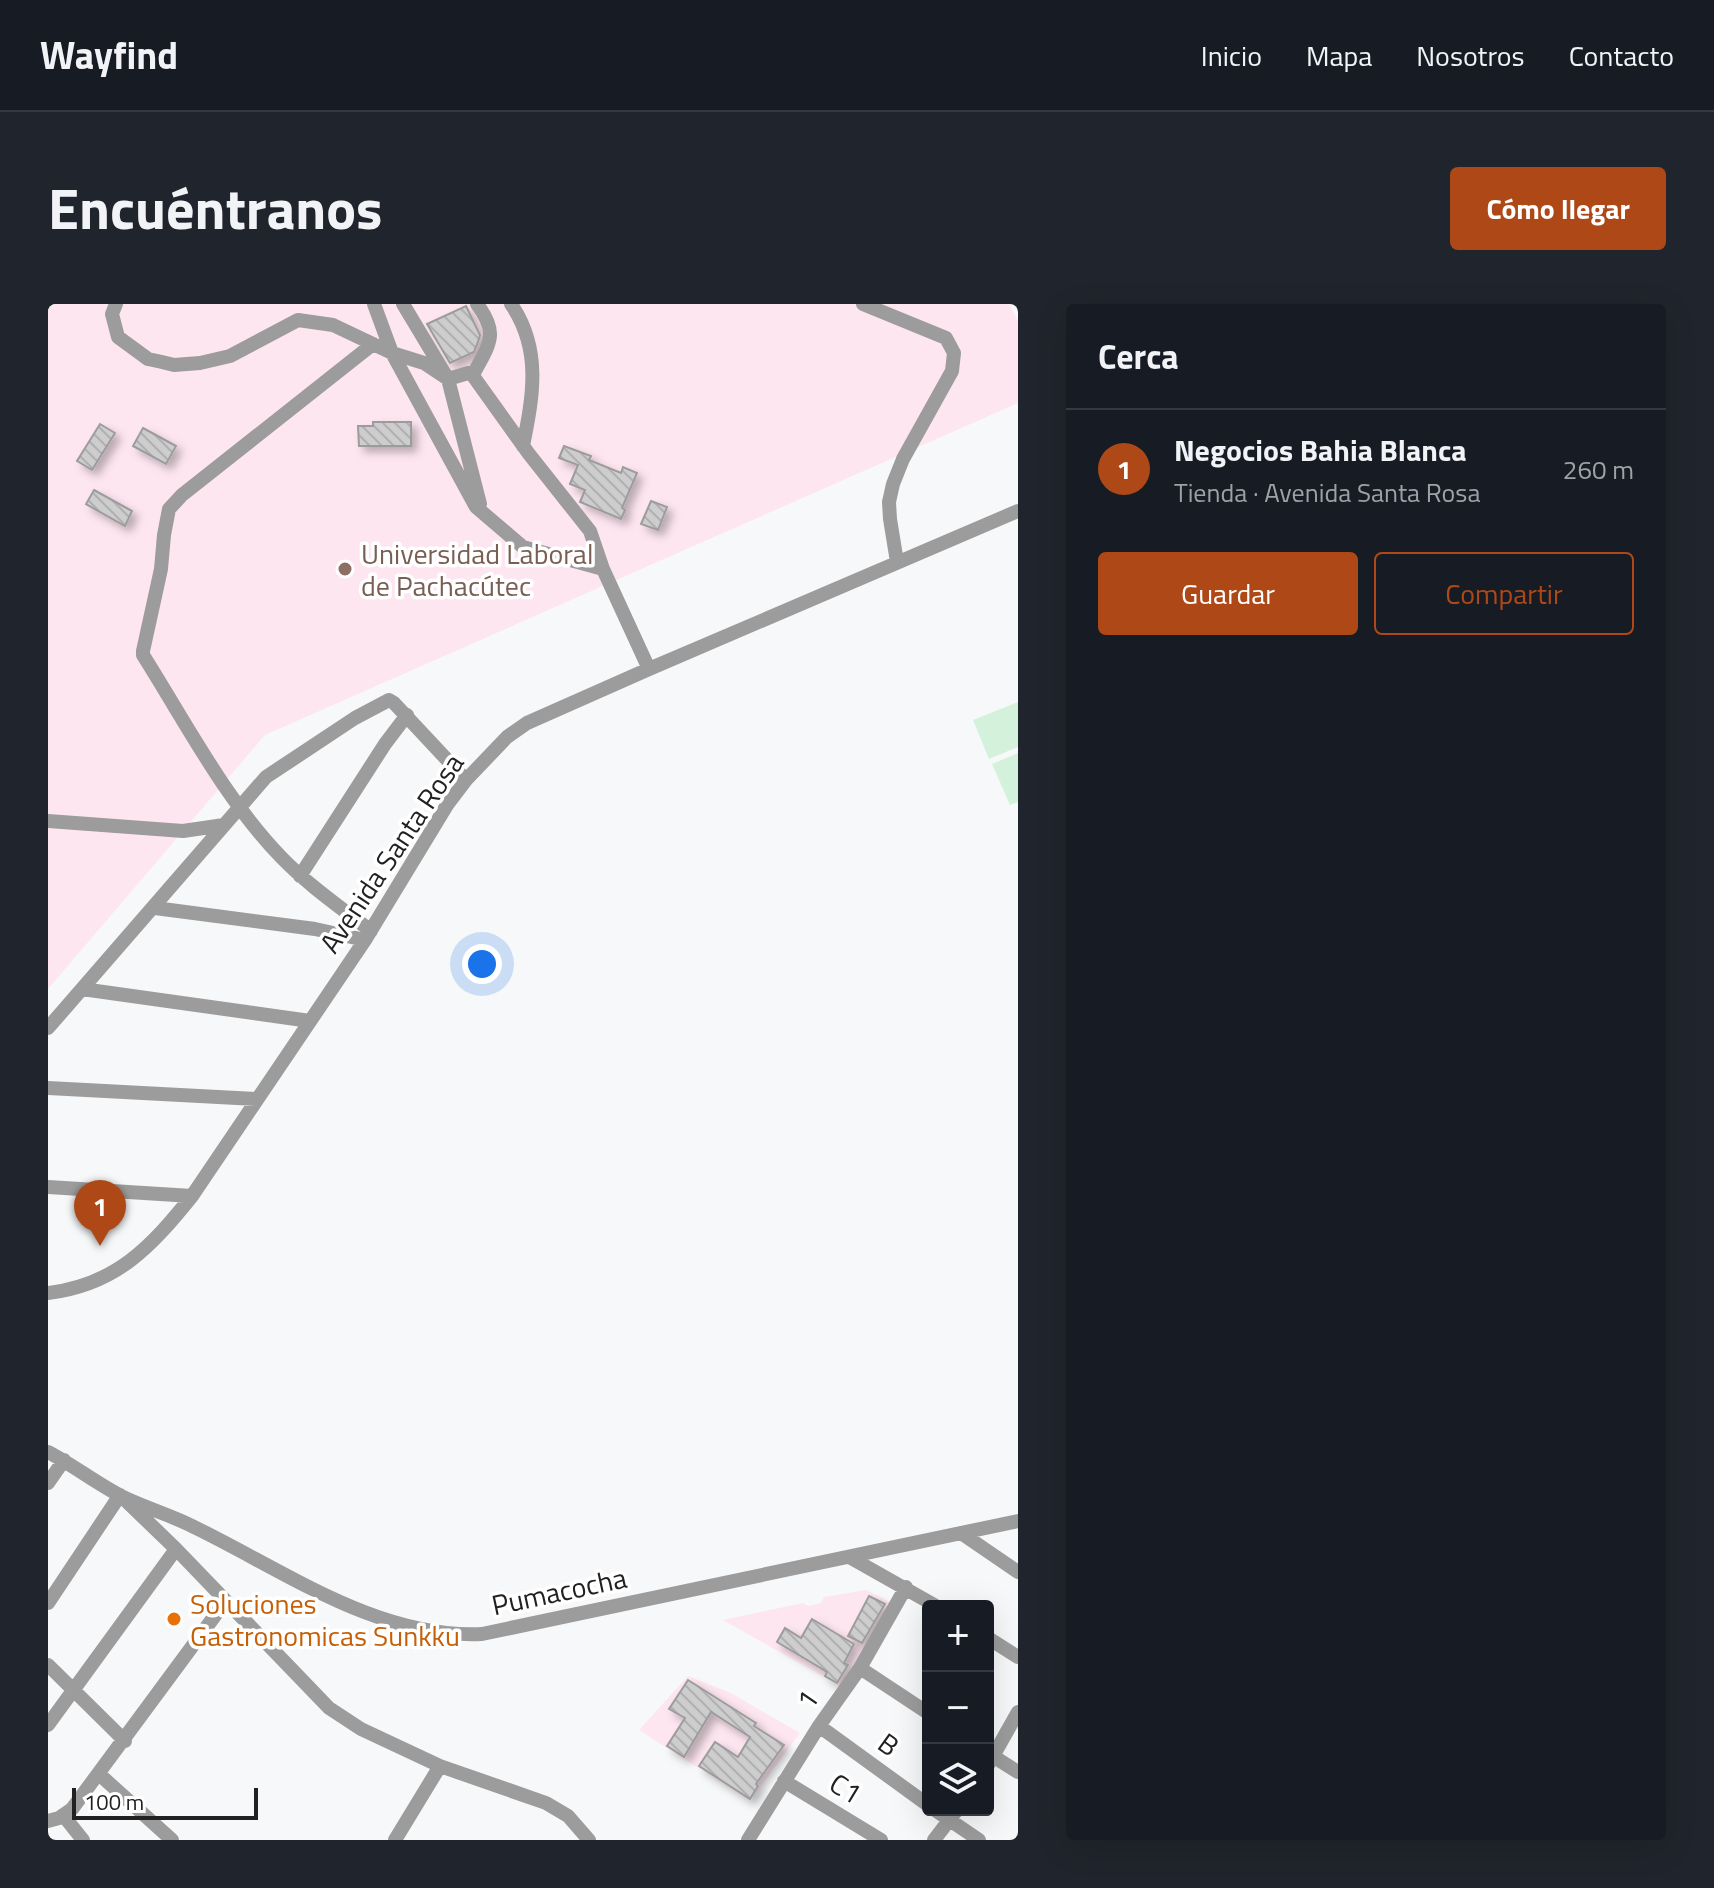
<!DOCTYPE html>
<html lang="es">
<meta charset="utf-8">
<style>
body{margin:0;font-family:"Titillium Web",sans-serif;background:#20242c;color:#f1f3f6}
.controls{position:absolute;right:24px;bottom:24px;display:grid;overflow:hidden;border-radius:8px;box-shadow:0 8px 32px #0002}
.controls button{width:72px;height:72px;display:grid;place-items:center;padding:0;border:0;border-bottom:2px solid #363941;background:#171b24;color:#f1f3f6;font:40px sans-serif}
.scale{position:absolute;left:24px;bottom:20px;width:186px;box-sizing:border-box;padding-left:8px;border:4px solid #212121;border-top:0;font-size:22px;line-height:28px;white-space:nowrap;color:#212121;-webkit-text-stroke:6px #fff;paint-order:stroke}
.you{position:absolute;left:434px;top:660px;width:28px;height:28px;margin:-20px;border:6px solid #fff;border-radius:50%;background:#1a73e8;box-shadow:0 0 0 12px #1a73e833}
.badge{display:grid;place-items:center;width:52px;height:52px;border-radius:50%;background:#ae4917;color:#fff;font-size:26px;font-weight:700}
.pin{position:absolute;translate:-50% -66px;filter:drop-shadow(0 2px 4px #0008)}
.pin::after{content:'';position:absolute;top:42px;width:28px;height:24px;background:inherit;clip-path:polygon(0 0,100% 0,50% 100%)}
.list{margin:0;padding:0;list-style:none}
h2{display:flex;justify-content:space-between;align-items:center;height:104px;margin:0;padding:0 32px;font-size:34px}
h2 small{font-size:26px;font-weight:400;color:#9ea1a6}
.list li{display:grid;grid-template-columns:52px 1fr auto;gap:24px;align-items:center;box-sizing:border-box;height:120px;padding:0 32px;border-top:2px solid #363941}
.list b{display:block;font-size:30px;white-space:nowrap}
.list p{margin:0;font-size:26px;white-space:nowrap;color:#9ea1a6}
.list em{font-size:26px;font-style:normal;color:#9ea1a6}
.actions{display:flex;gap:16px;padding:24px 32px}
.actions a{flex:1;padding:18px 0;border:2px solid #ae4917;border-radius:8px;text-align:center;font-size:28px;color:#ae4917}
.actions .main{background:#ae4917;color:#fff}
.icon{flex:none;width:44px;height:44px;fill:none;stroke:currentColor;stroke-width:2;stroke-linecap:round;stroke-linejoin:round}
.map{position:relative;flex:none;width:970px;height:1536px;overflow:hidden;border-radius:8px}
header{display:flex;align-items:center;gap:48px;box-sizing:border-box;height:112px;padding:0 40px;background:#171b24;border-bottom:2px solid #363941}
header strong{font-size:38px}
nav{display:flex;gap:44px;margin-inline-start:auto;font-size:28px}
.intro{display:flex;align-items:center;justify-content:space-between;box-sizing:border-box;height:192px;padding:0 48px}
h1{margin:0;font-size:56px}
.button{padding:20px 36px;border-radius:8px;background:#ae4917;color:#fff;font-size:28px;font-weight:700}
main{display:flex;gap:48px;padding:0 48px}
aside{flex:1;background:#171b24;border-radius:8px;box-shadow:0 8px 32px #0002}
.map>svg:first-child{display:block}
.education{fill:#fee6f1}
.garden{fill:#d4f2db}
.building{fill:url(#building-back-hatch);stroke:#9d9c9d;stroke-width:2;filter:url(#shadow)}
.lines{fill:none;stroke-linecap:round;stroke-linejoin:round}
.minor{stroke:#9c9c9c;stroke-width:14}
.education-dot{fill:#8d6e63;stroke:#fff;stroke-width:3}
.food-dot{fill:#e8710a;stroke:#fff;stroke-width:3}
.labels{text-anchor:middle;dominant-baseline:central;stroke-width:7;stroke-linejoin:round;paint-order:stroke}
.education-label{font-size:28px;fill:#785e54;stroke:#fff;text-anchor:start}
.street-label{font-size:28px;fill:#212121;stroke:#fff}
.food-label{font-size:28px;fill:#c56008;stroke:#fff;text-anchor:start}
</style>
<header>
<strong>Wayfind</strong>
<nav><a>Inicio</a><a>Mapa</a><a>Nosotros</a><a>Contacto</a></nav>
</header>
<div class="intro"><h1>Encuéntranos</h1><a class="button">Cómo llegar</a></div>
<main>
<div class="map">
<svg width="970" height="1536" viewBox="0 0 970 1536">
<defs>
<pattern id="building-back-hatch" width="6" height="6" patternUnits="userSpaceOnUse" patternTransform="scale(2)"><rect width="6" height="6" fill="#cecdce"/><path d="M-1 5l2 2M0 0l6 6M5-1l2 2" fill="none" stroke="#b1b0b1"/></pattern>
<filter id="shadow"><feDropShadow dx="5.5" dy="5.5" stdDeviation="4" flood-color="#0004"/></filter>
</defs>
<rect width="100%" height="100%" fill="#f7f8f9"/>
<path class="education" d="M0,0H961L970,17V99L217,431L0,685Z
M818,1286L842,1298L797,1385L675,1316L755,1299L760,1302L773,1299L776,1293Z
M640,1372L683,1389L752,1429L702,1497L591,1426Z"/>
<path class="garden" d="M970,398V443L941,455L925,416Z
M970,449V498L962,501L944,460Z"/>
<path class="building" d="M418,2L432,31L431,35L426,48L402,59L379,20Z
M325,118H363V142H311L310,122H325Z
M52,120L67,129L44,166L29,157Z
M95,124L128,142L118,160L85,142Z
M516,142L543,152L541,156L573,169L575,163L589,169L574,204L577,206L573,215L532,198L537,186L522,180L530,161L511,154Z
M46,186L84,207L77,222L38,200Z
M603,197L619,203L610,226L593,220Z
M821,1292L837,1300L814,1339L800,1332Z
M764,1315L806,1340L796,1359L800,1361L789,1379L777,1372L779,1368L729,1338L737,1324L753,1334Z
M640,1376L708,1419L706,1422L736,1441L708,1480L710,1482L702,1495L651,1462L667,1438L690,1453L702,1433L663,1408L636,1453L619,1442L637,1414L621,1405Z"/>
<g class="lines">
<path class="minor" d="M68,0L64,10L70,33L100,55L114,58L126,61L152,59L182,52L250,16L285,21L344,49L376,59L400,75L427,67C443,38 450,28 429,0
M326,0L344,49L428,203L475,243L555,265L601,365
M355,0L400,75L432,200
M463,0C494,45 485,92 475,142
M815,0L898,34L906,49L904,67L855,155L845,180L841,198L842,215L849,258
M423,69L481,150L542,227L555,265
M0,517L135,527L176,521
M252,572L337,440L359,411
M107,604L267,625L317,636
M323,627C292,603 260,581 233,553C177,495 138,419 95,351V347L113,265L116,231L121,205L134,191L325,40
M34,685L262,717
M0,724L218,473L307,414L341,396L346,399L418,476
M0,784L208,795
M0,883L144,892
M0,989C68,981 103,943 144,892L317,636L399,501L418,476L459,433L479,419L601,365L970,207
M0,1148C25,1161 48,1179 73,1192C97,1204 123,1211 146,1223C237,1267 330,1335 434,1330L970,1217
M0,1179L16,1156
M913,1229L970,1268
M803,1254L888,1302
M0,1299L72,1191L128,1245L281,1404L313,1425L392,1462L498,1499L520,1512L541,1536
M940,1334L970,1353
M0,1361L77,1437
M812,1364L880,1409
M0,1421L128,1245
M771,1422L880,1501
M940,1449L970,1468
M940,1461L970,1408
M51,1470L124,1536
M736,1477L833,1536
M887,1506L931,1536
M15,1511L35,1536
M0,1517L11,1514L24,1505L177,1298
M347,1536L392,1462
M700,1536L771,1422L812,1364L858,1283
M886,1536L909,1506"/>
</g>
<circle class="education-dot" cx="297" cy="265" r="8"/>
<circle class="food-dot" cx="126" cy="1315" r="8"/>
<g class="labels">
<g class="education-label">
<text x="313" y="249">Universidad Laboral<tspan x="313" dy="32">de Pachacútec</tspan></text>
</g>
<g class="street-label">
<text transform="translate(343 549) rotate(-56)">Avenida Santa Rosa</text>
<text transform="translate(511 1287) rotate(-12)">Pumacocha</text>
<text transform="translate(759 1395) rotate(-55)">1</text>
<text transform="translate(841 1440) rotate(36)">B</text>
<text transform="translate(798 1484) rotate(31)">C1</text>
</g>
<g class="food-label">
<text x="142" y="1299">Soluciones<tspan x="142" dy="32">Gastronomicas Sunkku</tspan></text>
</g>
</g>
</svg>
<div class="controls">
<button>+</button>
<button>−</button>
<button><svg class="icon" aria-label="layers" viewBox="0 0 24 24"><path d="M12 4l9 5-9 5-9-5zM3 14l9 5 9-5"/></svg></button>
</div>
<div class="scale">100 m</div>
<div class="you"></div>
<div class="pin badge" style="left:52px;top:942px">1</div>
</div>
<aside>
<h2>Cerca<small></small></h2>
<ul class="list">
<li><span class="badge">1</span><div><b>Negocios Bahia Blanca</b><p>Tienda · Avenida Santa Rosa</p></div><em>260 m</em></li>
</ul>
<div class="actions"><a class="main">Guardar</a><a>Compartir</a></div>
</aside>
</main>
